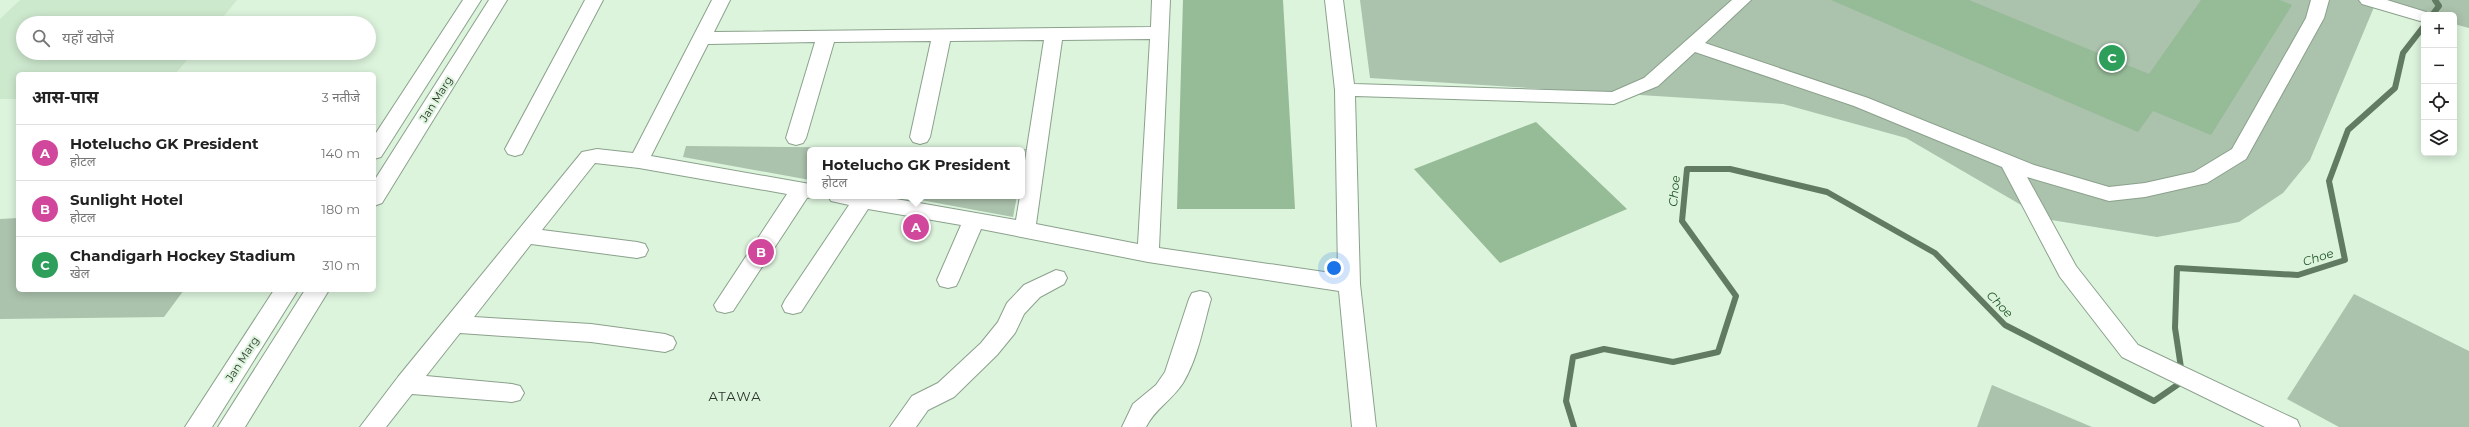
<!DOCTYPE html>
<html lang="hi">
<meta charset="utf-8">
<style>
body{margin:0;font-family:Montserrat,"Noto Sans Devanagari",sans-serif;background:#f6f6f6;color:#222}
.controls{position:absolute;right:12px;top:12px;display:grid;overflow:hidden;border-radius:6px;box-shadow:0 2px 10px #0003}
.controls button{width:36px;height:36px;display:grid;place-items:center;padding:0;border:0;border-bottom:1px solid #e0e0e0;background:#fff;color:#222;font:20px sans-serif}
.you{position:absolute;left:1334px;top:268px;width:14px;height:14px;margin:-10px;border:3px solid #fff;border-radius:50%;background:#1a73e8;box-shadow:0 0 0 6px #1a73e833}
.badge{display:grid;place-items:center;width:26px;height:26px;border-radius:50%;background:#db2777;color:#fff;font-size:13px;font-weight:700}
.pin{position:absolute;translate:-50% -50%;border:2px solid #fff;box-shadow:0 1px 4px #0006}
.popup{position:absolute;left:807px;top:147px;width:218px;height:52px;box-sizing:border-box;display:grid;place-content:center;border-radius:6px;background:#fff;filter:drop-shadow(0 1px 3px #0005);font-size:13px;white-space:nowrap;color:#767676}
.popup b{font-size:15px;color:#222}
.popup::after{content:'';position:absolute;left:50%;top:100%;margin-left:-8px;border:8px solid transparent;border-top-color:#fff}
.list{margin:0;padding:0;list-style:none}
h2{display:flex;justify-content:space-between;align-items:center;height:52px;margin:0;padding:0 16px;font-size:17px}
h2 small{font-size:13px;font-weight:400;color:#767676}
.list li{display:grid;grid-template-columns:26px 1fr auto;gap:12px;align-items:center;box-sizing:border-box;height:56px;padding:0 16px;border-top:1px solid #e0e0e0}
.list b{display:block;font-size:15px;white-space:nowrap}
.list p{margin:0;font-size:13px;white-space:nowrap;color:#767676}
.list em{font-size:13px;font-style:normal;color:#767676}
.icon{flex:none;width:22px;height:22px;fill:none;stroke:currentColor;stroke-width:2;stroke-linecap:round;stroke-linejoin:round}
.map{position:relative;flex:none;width:2469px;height:427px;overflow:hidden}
.search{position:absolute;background:#fff;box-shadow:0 2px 10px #0003;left:16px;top:16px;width:360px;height:44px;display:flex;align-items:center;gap:10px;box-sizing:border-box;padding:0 14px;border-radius:22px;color:#767676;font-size:15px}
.panel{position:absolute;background:#fff;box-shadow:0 2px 10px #0003;left:16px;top:72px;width:360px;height:220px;border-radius:6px}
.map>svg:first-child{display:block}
.built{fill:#cce8cd}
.green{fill:#abc2ac}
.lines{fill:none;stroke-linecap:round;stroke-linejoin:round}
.stream{stroke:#607b61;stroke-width:6}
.building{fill:#96bb97}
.street-casing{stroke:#8ba18c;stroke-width:2}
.secondary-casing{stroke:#8ba18c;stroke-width:2}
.street{fill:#fff;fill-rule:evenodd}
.secondary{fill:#fff;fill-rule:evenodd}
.labels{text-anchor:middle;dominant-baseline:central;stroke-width:4;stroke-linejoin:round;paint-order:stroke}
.street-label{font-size:11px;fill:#2b342b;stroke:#dcf3dc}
.water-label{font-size:12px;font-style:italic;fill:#1f5526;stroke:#dcf3dc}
.quarter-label{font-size:13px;letter-spacing:1px;fill:#2b342b;stroke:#dcf3dc}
</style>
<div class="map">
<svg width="2469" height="427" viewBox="0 0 2469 427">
<rect width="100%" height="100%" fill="#dcf3dc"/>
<path class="built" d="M20,0H237L218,23H23V53H193L175,74H18V99H0V19Z"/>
<path class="green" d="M1360,0H2469V28L2454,24V15H2426L2377,0L2310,160L2283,193L2239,222L2157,237L2045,219L1906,138L1783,104L1370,78Z
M686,146L1026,149L1022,169V150H810V180L683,157Z
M899,196H1017L1013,217Z
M18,218V290H184L164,317L0,319V219Z
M2354,294L2469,351V427H2339L2287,399Z
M1992,385L2092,427H1977Z"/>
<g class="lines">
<path class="stream" d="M2432,15L2439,6L2435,0
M1574,427L1566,401L1573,357L1604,349L1673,362L1718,352L1736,296L1682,221L1687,169H1730L1827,192L1935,253L2005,325L2154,401L2183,381L2175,328L2177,268L2298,275L2345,260L2329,181L2348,130L2395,88L2403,53L2424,26"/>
</g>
<path class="building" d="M1183,0H1283L1295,209H1177Z
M1831,0H1969L2149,74L2201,0H2280L2292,5L2211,135L2153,111L2138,132Z
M1536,122L1627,209L1500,263L1414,169Z"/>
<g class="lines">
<defs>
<path id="street" d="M585,0H603L522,154L515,156L508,154L505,149Z
M712,0H730L714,32L1151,27L1152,0H1170L1159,248L1338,274L1335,90L1325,0H1343L1354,84L1612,92L1644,78L1732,0H1751L1705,43L1868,98L2034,165L2109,187L2145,183L2194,172L2232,149L2306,18L2311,0H2329L2324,18L2246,159L2207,183L2145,197L2109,201L2027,177L2076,266L2138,345L2297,420L2300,427H2265L2122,357L2060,277L2002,167L1854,106L1695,52L1658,86L1614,104L1355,96L1360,284L1376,427H1352L1339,291L1148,262L981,229L959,280L956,286L948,288L940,286L937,280L961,225L868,209L801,312L793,314L785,312L782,306L785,300L849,205L831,201L828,196H879L1016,220L1020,196H1022V180L1044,40L950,41L930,137L927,142L920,144L913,142L910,137L931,41L834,42L806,138L803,143L796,145L789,143L786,138L815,42L708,44L651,156L810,184V196H817L807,198L733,311L725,313L717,311L714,305L787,194L639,168L595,163L542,230L637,242L645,244L648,250L645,256L637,258L531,244L474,317L591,324L665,334L673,337L676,343L673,349L665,352L591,342L460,333L426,376L512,384L520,386L524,393L520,400L512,402L412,394L386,427H360L398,377L582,152L597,149L633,153ZM1150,39L1138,244L1036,224L1062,40Z
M2359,0H2387L2426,12L2428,15H2424V20L2420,21L2362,4Z
M1056,270L1064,272L1067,278L1064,284L1040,297L1024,314L1015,333L997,355L954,397L928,410L916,427H890L912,396L938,383L981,343L998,322L1007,303L1024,285Z
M1200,291L1208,293L1211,299C1203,327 1198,358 1183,383C1172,400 1154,410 1146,427H1122L1133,404L1156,385L1165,372L1189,299L1192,293Z"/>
<path id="secondary" d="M463,0H481L381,157L374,159V136Z
M489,0H507L382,203L374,206V181Z
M274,290H298L212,427H185Z
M305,290H329L245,427H218Z"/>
</defs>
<use href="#street" class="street-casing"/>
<use href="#secondary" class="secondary-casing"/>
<use href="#street" class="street"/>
<use href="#secondary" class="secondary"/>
</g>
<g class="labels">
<g class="street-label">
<text transform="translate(436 99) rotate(-58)">Jan Marg</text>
<text transform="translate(242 359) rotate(-57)">Jan Marg</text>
</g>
<g class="water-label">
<text transform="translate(1674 191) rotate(-85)">Choe</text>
<text transform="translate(2318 257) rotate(-17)">Choe</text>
<text transform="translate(2000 304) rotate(45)">Choe</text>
</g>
<g class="quarter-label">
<text x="735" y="396">ATAWA</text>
</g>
</g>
</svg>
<div class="controls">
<button>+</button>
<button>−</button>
<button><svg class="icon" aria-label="locate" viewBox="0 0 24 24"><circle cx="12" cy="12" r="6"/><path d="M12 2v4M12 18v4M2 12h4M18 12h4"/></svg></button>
<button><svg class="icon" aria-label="layers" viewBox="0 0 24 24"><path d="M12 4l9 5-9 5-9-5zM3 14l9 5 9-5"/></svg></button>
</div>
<div class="you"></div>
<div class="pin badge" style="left:916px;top:227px;background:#d1479c">A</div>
<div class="popup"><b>Hotelucho GK President</b>होटल</div>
<div class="pin badge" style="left:761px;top:252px;background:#d1479c">B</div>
<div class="pin badge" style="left:2112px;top:58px;background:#2e9e5b">C</div>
<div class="search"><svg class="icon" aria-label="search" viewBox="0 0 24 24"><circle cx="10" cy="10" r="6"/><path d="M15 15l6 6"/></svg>यहाँ खोजें</div>
<section class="panel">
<h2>आस-पास<small>3 नतीजे</small></h2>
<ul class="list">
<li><span class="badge" style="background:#d1479c">A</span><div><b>Hotelucho GK President</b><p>होटल</p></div><em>140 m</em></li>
<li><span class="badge" style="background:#d1479c">B</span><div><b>Sunlight Hotel</b><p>होटल</p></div><em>180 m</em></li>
<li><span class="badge" style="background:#2e9e5b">C</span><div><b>Chandigarh Hockey Stadium</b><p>खेल</p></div><em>310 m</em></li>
</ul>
</section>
</div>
